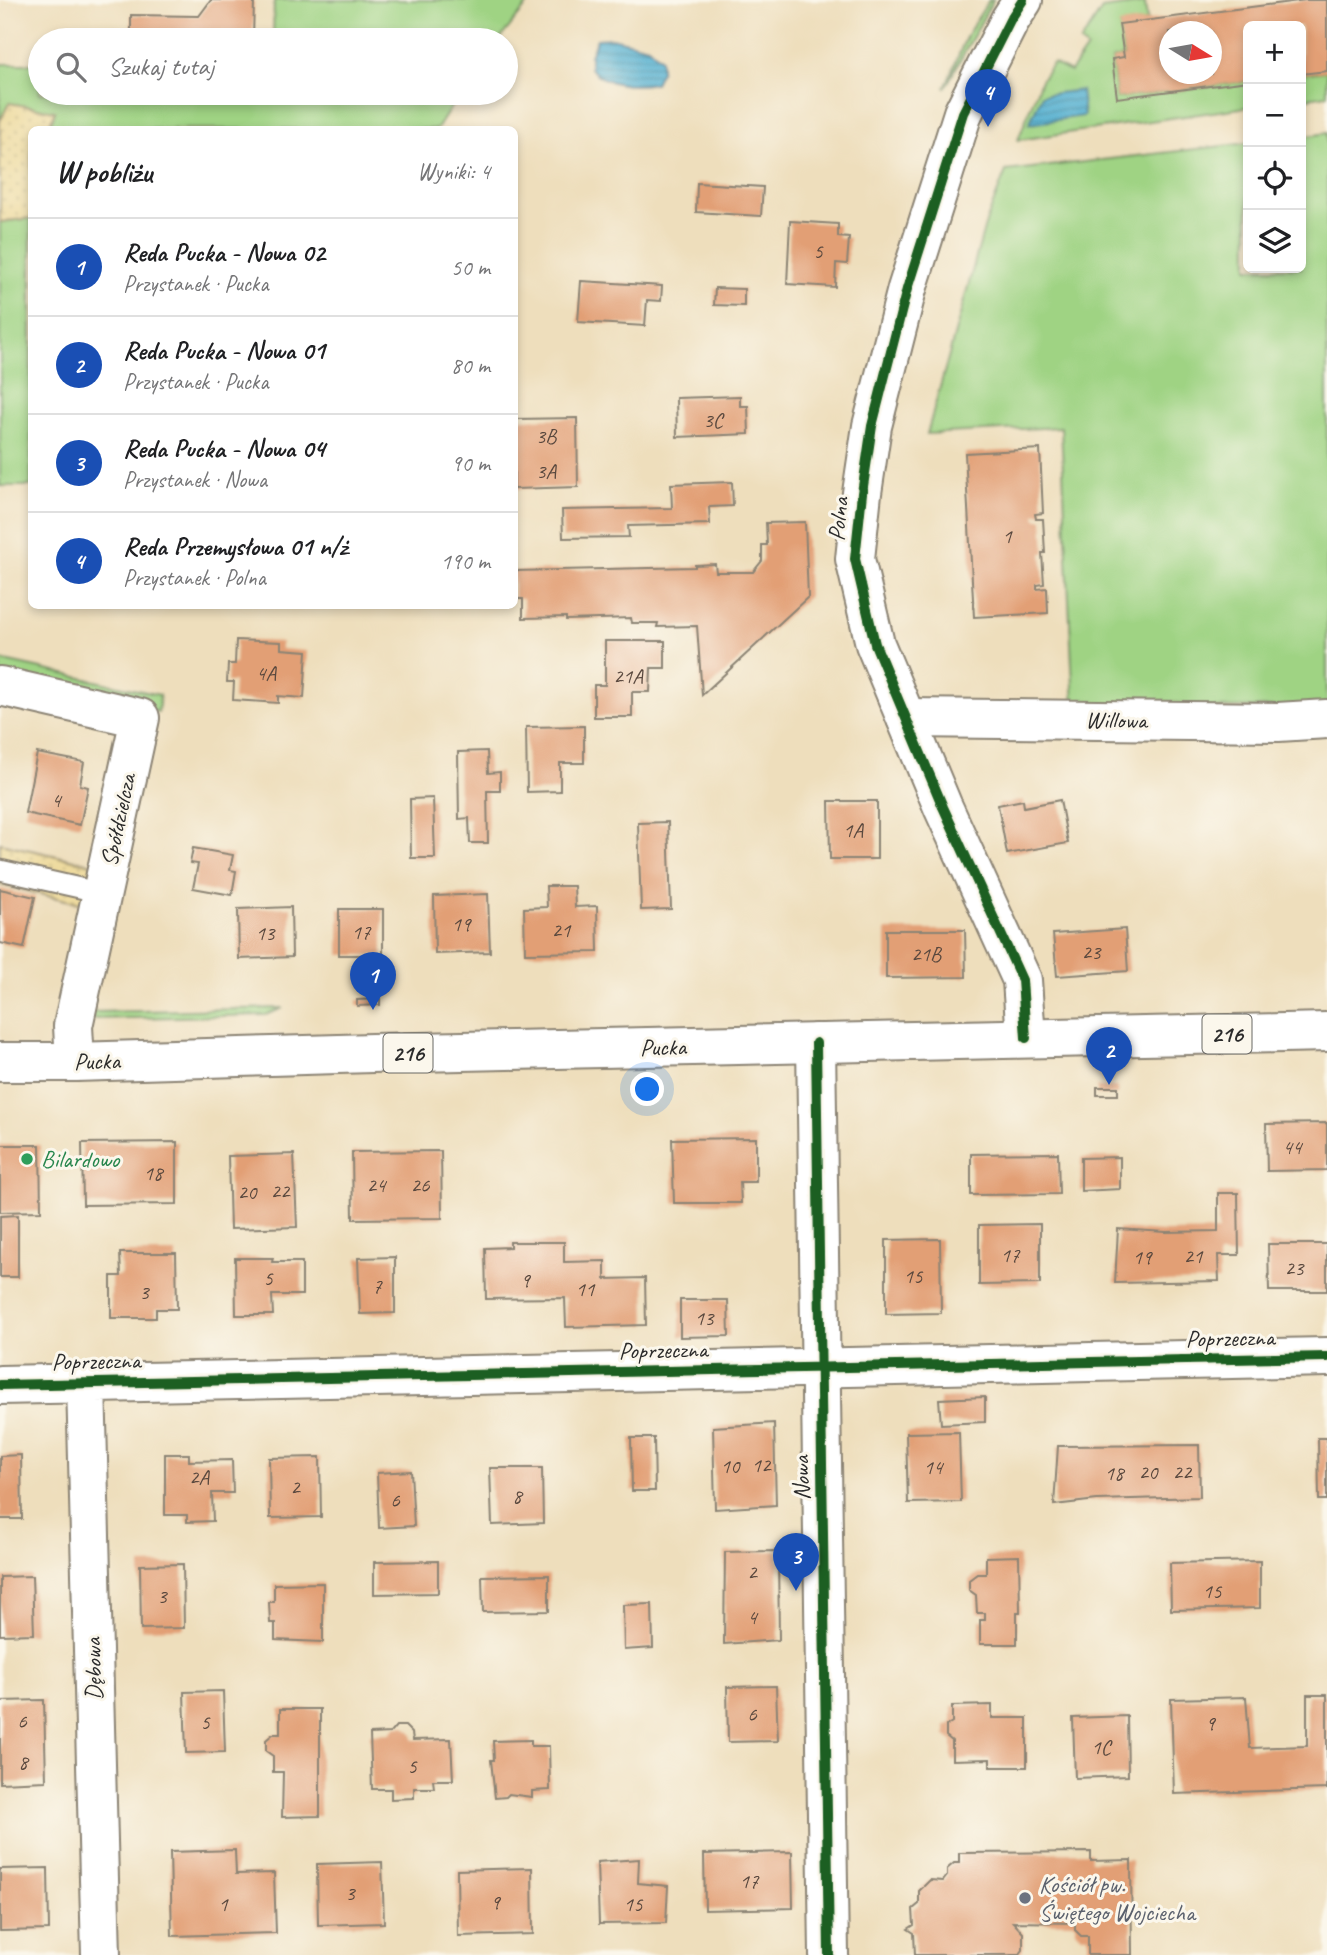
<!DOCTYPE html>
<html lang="pl">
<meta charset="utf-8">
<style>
body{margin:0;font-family:Caveat,sans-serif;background:#f2f2f2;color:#202124}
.controls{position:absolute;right:21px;top:21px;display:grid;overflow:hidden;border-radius:10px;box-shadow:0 4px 10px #0003}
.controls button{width:63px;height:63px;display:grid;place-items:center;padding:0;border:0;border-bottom:2px solid #e0e0e0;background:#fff;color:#202124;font:35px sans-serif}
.compass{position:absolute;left:1159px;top:21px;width:63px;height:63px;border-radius:50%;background:#fff;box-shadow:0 4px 10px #0003;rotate:101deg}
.you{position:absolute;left:648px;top:1090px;width:24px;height:24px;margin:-18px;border:5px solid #fff;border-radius:50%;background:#1a73e8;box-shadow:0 0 0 10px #1a73e833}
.badge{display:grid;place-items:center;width:46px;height:46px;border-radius:50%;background:#1f6fb2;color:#fff;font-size:23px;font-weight:700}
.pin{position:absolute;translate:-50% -58px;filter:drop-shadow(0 2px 4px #0008)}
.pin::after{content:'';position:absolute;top:37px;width:24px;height:21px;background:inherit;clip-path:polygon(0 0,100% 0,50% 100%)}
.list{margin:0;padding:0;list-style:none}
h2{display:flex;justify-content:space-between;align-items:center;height:91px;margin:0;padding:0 28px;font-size:30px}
h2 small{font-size:23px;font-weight:400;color:#757577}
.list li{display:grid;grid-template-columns:46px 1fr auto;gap:21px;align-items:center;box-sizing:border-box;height:98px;padding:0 28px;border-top:2px solid #e0e0e0}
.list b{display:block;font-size:26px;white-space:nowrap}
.list p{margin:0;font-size:23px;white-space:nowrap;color:#757577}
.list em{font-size:23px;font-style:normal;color:#757577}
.icon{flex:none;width:38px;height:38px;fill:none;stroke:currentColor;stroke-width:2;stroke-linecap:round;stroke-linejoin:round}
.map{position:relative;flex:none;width:1327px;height:1955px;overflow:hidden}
.search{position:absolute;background:#fff;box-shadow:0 4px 10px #0003;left:28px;top:28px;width:490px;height:77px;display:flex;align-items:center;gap:18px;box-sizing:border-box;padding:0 24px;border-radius:38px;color:#757577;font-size:26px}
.panel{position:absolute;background:#fff;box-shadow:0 4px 10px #0003;left:28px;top:126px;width:490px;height:483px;border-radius:10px}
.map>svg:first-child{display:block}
.green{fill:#9fd383;stroke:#657f57;stroke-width:2}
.sand{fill:url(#sand-dots);stroke:#8c8264;stroke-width:2}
.water{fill:url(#water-rules);stroke:#3e6d7e;stroke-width:2}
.building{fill:#e29f75;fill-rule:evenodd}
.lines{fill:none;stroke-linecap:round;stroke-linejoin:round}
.lane-casing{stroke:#8c8474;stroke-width:23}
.street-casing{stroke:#8c8474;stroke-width:42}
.secondary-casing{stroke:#8c8474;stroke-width:42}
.primary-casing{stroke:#8c8474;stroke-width:42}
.lane{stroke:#fff;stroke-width:19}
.street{stroke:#fff;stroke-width:38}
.secondary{stroke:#fff;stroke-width:38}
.primary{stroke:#fff;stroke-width:38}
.cycleway-casing{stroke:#fbf7ec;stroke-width:15}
.cycleway{stroke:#1b5e20;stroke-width:10}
.leisure-dot{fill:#2e9e5b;stroke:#fbf7ec;stroke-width:2.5}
.worship-dot{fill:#6b7280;stroke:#fbf7ec;stroke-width:2.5}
.labels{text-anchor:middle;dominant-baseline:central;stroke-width:6;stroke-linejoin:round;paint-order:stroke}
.number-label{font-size:21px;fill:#59483e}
.shield{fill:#fbf7ec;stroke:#696865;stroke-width:2}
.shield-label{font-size:23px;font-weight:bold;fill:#2b2b2b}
.street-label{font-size:24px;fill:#2b2b2b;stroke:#fbf7ec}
.leisure-label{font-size:24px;fill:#27864d;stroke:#fbf7ec;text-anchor:start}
.worship-label{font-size:24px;fill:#5b616d;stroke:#fbf7ec;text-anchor:start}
</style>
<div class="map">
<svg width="1327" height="1955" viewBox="0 0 1327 1955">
<defs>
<pattern id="sand-dots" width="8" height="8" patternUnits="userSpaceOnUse" patternTransform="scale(1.75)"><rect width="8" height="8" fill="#eeda9e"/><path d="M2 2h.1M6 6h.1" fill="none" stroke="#cb8" stroke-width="1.8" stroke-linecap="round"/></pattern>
<pattern id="water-rules" width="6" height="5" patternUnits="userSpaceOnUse" patternTransform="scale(1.75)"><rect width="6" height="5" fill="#51afd0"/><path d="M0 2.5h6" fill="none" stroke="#438fa9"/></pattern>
</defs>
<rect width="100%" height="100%" fill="#fbf7ec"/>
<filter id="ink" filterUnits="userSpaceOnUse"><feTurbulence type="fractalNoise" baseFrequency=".0143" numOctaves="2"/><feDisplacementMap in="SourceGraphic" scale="14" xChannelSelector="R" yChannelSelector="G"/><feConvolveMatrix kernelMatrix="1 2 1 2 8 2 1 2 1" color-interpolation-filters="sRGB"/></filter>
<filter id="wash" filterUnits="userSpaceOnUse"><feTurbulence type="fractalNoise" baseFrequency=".00686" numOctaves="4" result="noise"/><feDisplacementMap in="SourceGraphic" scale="28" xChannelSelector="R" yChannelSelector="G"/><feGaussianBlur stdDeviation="1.57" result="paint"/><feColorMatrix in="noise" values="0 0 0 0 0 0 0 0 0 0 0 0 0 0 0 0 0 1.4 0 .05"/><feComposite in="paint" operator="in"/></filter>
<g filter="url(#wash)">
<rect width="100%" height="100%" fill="#eedebc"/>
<path class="green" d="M274,0H531L499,40H273Z
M989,0H993L945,88L967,35Z
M1145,3L1147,21L1120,25L1124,57L1112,59L1117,98L1248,81V107L1018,140L1041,80L1053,63L1070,72L1087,48L1080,43L1102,9Z
M0,64H40V93H460L437,129H48L55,112L0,121Z
M1327,71V95L1301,99V74Z
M1327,133V707L1074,709L1061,427L927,434L985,225L1006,171L1248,143V268H1301V137Z
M31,218V486H0V222Z
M0,660L160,695L158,712L0,674Z
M283,1008L266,1015L92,1019V1012Z"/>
<path class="sand" d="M9,103L55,111L48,129L32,130L31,218L0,222V121Z
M0,843L92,864L84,904L0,885Z"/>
<path class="water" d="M612,38L648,47L661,59V71L655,83C633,87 606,86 590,68V55L597,39Z
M1081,90L1084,116L1029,124L1042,95Z"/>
<g id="blocks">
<path class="building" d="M211,0H254L253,40H131V15L199,16Z
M1306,0H1327V71L1301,74V26H1248V81L1117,98L1112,59L1124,57L1119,24ZM1170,32H1212V74H1170Z
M697,183L763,187L761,216L696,212Z
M790,221L838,224V237L849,238L847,264L836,263L835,287L787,284Z
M581,281L662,286L661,301L647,300L645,326L578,322Z
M715,288L744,289V306L714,305Z
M740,396V406H748L749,434L677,437L676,398Z
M577,418L578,487L514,489V419Z
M1040,449L1043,513L1035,514L1036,519H1043L1045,553H1042L1044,584L1037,585V589L1047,588L1048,613L974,617L965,453Z
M732,482L733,506L709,507L710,524L628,526L629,537L563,538L562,510L672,508L671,484Z
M805,522L808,597L702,695L697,626L657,627L658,623H632L631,618L566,620V617L523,618V599H514V571L695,567V565L715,564L716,572H753L762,561V545H767L766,523Z
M236,640L281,642V649L307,651L304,698L278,696V703L233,700L234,682H227L228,664H235Z
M605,641H665V668H651L650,692H632V717H594V685H605Z
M584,726V763H560V791L527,792L526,727Z
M487,751L488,773L500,772V791H487L488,843H470L469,818L459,819L458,752Z
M37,753L84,762L80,785L88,787L80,825L25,813Z
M433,798L435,858H411L410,799Z
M1023,800L1024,807L1060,800L1068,843L1007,854L998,805Z
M829,801H877V859H830Z
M668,822L671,909L641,910L638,823Z
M193,848L233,855L230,870L236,871L232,895L193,888L198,864L190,863Z
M546,886H574L575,907L597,906L598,952L525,953L524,908L547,907Z
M0,889L35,897L24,948L0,943Z
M488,894L490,952L435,954L434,896Z
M291,907L292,957L239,959L238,909Z
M339,909H383V955H339Z
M1125,929L1128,971L1057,976L1053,934Z
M886,930H965L966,977L886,978Z
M380,999V1005L357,1006V1000Z
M1097,1087H1118V1095H1097Z
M1327,1123V1170L1267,1171L1266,1124Z
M756,1138V1182H740L741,1203H674L672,1139Z
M177,1142V1204L83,1205L82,1143Z
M0,1145H40L41,1211L0,1212Z
M441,1151L442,1218L353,1219L352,1152Z
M1058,1153L1059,1194L971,1195V1154Z
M294,1154L297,1227L230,1229L228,1156Z
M1120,1157V1189L1081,1191V1158Z
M1218,1193H1238L1239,1255H1218L1219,1281L1115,1283L1118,1229L1166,1232L1218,1231Z
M18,1215V1277H0V1216Z
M1040,1224V1284L979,1285V1225Z
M940,1239L941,1313L886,1314V1240Z
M510,1242H564V1262L605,1261V1279L645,1278L646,1325L566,1327L565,1298L486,1299L485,1248L510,1247Z
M1268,1244H1327V1291H1269Z
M120,1253H176L177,1309H156V1318H111V1276H121Z
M395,1257V1313L360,1314L358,1258Z
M235,1258H273L272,1262H302V1295H272L273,1315H236Z
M680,1300H728L729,1336L680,1337Z
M985,1397V1422L941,1424L939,1399Z
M774,1423L776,1505L715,1509L713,1427Z
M959,1432L961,1502L908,1503L906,1433Z
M631,1438H654L655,1491H632Z
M1318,1438H1327V1500H1319Z
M1199,1445L1200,1497L1097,1500L1054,1505L1058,1446Z
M165,1454H189V1461L232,1460L233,1493H212L213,1521L187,1522V1515H165Z
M21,1455L22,1519H0V1456Z
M320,1457L321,1517L270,1518L269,1458Z
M490,1468H542L543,1523L492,1525Z
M411,1471L414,1526L379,1528L377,1473Z
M778,1551L779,1640L724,1644L725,1552Z
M1019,1556L1020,1612H1017V1644H980V1620H985V1613H977L976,1595L969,1590V1580L977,1574H986V1557Z
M438,1561V1593L374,1594V1562Z
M1260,1561V1608L1171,1610L1170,1563Z
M183,1564L184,1628L141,1629L140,1565Z
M549,1575V1611L483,1612L482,1576Z
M32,1576L34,1634L0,1635V1577Z
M323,1583V1642L275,1640V1623H270L269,1602H274V1584Z
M652,1604L653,1648L624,1650L623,1605Z
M776,1686L778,1741L728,1742L727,1687Z
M223,1691L225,1752L186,1753L184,1692Z
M1307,1695H1327V1789L1174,1794L1171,1699L1246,1697L1250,1748L1307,1746Z
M44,1700L46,1781L0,1783V1701Z
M992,1705V1718H1027V1767H990V1759L952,1760V1741L946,1736V1726L952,1722V1706Z
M280,1709H320V1816L282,1817L283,1772H273V1756L266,1751V1740L273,1734H280Z
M1127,1716L1128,1776L1075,1778L1073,1718Z
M396,1726H405L412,1733L413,1740L451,1739L453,1780H433L434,1788H414V1798L391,1799V1789H372L370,1734L390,1733Z
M531,1740V1746H549L550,1790L532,1791V1797L509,1794L506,1797L495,1798L491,1760H494L493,1741Z
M235,1850L236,1874L274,1873L276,1933L172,1936L170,1852Z
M792,1852L793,1908L705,1910L704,1854Z
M1091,1852V1861L1131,1860L1132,1955H1088V1936H1081L1075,1930V1923L1013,1922L1023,1933V1950L1019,1955H915L914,1933L908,1929L914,1925L913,1909L919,1904V1891L930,1880L943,1881L947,1876V1869L954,1863H959V1853Z
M639,1859L638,1883L668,1886L666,1923L599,1924L597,1862Z
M382,1862L384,1923L318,1925L317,1864Z
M48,1868L49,1930L0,1931V1869Z
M532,1868L533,1934L458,1936L457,1870Z"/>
</g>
</g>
<g filter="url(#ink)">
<use href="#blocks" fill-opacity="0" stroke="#8c8474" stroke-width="2"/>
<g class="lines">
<defs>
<path id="lane" d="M0,870L102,893"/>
<path id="street" d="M0,686L140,718L73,1026L75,1062
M906,718L1278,722L1327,719
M86,1383L101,1955
M0,1385L1327,1357"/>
<path id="secondary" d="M1023,0L1010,20L963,113L907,289L872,426L862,493L855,559L875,644L943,807L1022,980L1026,1038
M816,1043L829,1955"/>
<path id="primary" d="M0,1062H75L372,1053L1327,1032"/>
</defs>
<use href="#lane" class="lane-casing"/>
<use href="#street" class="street-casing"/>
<use href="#secondary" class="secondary-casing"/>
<use href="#primary" class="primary-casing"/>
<use href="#lane" class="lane"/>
<use href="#street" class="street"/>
<use href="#secondary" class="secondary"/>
<use href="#primary" class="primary"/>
<defs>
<path id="cycleway" d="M1023,0L1010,20L963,113L907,289L872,426L862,493L855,559L875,644L943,807L1022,980L1026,1038
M816,1043L829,1955
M0,1385L1327,1357"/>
</defs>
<use href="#cycleway" class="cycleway-casing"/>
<use href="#cycleway" class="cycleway"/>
</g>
</g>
<circle class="leisure-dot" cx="27" cy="1159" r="7"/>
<circle class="worship-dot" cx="1025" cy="1898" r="7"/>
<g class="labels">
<g class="number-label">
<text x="818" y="251">5</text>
<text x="713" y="420">3C</text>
<text x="546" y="436">3B</text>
<text x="546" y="471">3A</text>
<text x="1007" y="536">1</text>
<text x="266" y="673">4A</text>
<text x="628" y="676">21A</text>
<text x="56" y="800">4</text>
<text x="853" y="830">1A</text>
<text x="461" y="924">19</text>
<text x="561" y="930">21</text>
<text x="361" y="932">17</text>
<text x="265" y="933">13</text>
<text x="1091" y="952">23</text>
<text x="926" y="954">21B</text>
<text x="1292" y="1147">44</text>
<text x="153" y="1173">18</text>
<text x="376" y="1185">24</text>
<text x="420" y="1185">26</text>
<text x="280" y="1191">22</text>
<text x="247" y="1192">20</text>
<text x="1010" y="1255">17</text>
<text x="1193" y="1256">21</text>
<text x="1142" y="1257">19</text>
<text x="1294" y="1268">23</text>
<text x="913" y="1276">15</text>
<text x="268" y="1278">5</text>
<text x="525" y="1280">9</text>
<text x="377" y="1286">7</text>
<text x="585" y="1289">11</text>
<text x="144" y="1292">3</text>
<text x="704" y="1318">13</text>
<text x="761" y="1465">12</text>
<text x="730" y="1466">10</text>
<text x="933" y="1467">14</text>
<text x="1148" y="1472">20</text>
<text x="1182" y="1472">22</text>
<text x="1114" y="1473">18</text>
<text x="199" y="1477">2A</text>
<text x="295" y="1487">2</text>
<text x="517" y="1496">8</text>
<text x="395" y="1500">6</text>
<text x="752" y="1572">2</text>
<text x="1212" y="1591">15</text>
<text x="162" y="1596">3</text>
<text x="752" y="1617">4</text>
<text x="752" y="1714">6</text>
<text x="22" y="1721">6</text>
<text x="205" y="1722">5</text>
<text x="1210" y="1723">9</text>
<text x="1101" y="1747">1C</text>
<text x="23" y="1762">8</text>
<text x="412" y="1766">5</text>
<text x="749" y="1881">17</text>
<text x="350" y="1893">3</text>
<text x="495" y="1902">9</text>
<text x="223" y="1904">1</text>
<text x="633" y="1904">15</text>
</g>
<g class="shield">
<rect x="1202.5" y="1014.5" width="49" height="39" rx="5"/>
<rect x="383.5" y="1033.5" width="49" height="39" rx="5"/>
</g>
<g class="shield-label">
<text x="1227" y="1034">216</text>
<text x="408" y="1053">216</text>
</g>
<g class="street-label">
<text transform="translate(838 519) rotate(-84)">Polna</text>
<text transform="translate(1116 720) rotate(1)">Willowa</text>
<text transform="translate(118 820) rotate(-78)">Spółdzielcza</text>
<text transform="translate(663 1047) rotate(-1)">Pucka</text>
<text transform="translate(97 1061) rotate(-1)">Pucka</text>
<text transform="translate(1230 1338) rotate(-1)">Poprzeczna</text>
<text transform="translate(663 1350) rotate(-1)">Poprzeczna</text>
<text transform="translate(96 1361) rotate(-1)">Poprzeczna</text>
<text transform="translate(801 1478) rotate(-91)">Nowa</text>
<text transform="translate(93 1669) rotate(-91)">Dębowa</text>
</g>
<g class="leisure-label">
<text x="41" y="1159">Bilardowo</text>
</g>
<g class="worship-label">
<text x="1039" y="1884">Kościół pw.<tspan x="1039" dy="28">Świętego Wojciecha</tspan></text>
</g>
</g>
</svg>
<div class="controls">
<button>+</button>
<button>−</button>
<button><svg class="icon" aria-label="locate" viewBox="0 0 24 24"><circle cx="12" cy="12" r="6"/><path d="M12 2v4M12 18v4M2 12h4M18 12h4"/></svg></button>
<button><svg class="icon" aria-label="layers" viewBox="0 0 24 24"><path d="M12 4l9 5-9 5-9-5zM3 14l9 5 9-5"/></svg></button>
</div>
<svg class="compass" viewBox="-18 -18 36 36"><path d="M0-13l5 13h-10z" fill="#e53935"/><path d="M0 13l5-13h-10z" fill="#757577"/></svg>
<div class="you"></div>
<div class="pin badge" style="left:373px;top:1010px;background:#1a4fb4">1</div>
<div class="pin badge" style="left:1109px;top:1085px;background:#1a4fb4">2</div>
<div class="pin badge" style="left:796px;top:1591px;background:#1a4fb4">3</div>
<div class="pin badge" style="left:988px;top:127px;background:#1a4fb4">4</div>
<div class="search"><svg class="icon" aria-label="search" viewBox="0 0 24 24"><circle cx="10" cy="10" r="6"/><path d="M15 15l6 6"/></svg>Szukaj tutaj</div>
<section class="panel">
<h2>W pobliżu<small>Wyniki: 4</small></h2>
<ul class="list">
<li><span class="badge" style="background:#1a4fb4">1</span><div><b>Reda Pucka - Nowa 02</b><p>Przystanek · Pucka</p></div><em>50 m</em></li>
<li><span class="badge" style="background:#1a4fb4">2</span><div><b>Reda Pucka - Nowa 01</b><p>Przystanek · Pucka</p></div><em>80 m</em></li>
<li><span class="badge" style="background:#1a4fb4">3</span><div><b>Reda Pucka - Nowa 04</b><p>Przystanek · Nowa</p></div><em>90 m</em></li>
<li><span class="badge" style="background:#1a4fb4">4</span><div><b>Reda Przemysłowa 01 n/ż</b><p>Przystanek · Polna</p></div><em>190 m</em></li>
</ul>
</section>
</div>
